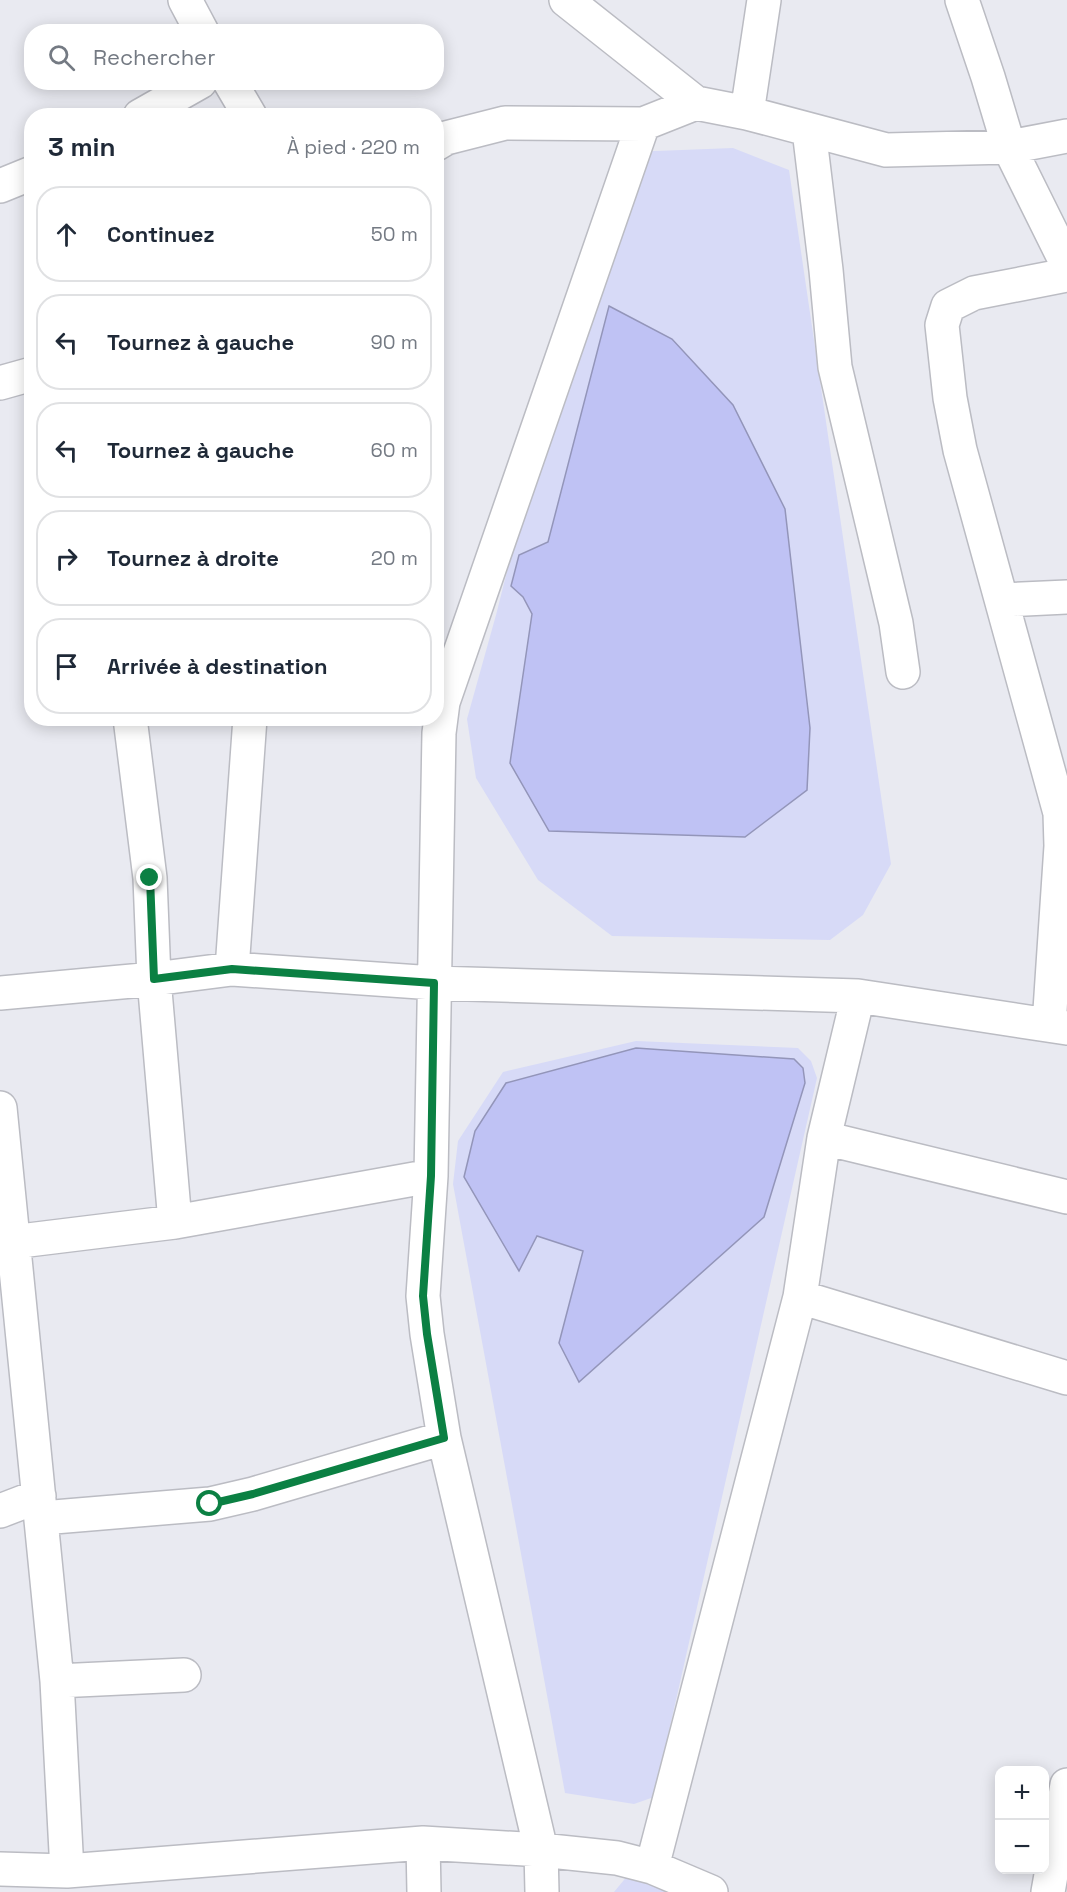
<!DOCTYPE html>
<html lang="fr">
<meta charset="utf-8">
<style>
body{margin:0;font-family:"Space Grotesk",sans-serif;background:#f6f6f7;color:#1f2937}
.controls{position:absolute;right:18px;bottom:18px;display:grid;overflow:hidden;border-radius:12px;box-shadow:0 3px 15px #0003}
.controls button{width:54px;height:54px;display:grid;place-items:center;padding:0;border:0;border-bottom:2px solid #e0e1e3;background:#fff;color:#1f2937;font:30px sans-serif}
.stop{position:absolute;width:18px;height:18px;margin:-14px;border:4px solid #0b8043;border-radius:50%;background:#fff}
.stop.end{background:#0b8043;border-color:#fff;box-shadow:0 2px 6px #0008}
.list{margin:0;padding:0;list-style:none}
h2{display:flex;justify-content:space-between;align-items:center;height:78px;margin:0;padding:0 24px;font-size:26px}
h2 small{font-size:20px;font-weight:400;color:#747a83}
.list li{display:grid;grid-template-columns:39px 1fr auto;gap:18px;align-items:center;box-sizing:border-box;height:96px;margin:0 12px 12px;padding:0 12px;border:2px solid #e0e1e3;border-radius:24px}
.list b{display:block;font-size:22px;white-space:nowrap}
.list em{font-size:20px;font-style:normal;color:#747a83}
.icon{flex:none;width:33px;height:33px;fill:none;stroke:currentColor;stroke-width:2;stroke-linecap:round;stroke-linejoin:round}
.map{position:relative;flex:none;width:1067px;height:1892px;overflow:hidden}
.search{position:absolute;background:#fff;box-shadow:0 3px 15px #0003;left:24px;top:24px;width:420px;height:66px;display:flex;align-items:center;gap:15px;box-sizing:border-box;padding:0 21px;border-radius:24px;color:#747a83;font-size:22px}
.panel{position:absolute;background:#fff;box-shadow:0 3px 15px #0003;left:24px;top:108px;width:420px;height:618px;border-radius:24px}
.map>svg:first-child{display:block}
.green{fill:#d7daf7}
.water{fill:#bfc2f4;stroke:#9395b9;stroke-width:1.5}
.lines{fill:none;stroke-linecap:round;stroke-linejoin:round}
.minor-casing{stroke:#bbbcc3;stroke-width:36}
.minor{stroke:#fff;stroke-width:33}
.route{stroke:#0b8043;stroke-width:8}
</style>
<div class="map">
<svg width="1067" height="1892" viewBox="0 0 1067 1892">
<rect width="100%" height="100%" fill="#e9eaf1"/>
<path class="green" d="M733,148L789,170L891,864L863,915L830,940L612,936L538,880L476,778L467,719L496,615L609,170L630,152Z
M636,1041L798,1048L811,1061L817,1078L654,1797L634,1804L565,1793L453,1184L458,1141L503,1072Z
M633,1869L688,1892H614Z"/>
<path class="water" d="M609,306L672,339L733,405L785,509L810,728L807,790L745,837L549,831L510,763L532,614L523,597L511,586L519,555L548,542Z
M636,1048L794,1059L803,1068L805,1083L764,1217L579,1382L559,1343L583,1251L537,1236L519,1271L464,1177L475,1131L506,1083Z"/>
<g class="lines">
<defs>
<path id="minor" d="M185,0L202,32
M566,0L696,103
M962,0L988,77L1009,147L1067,264
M230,82L250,116
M747,113L764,0
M140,116L200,82
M809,130L826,270L835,367L896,623L903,672
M436,144L446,138L505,123L643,124L696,103L747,113L886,150L1009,147L1067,136
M0,186L32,173
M0,383L32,374
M1003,600L1067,597
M130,718L150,878L154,979L175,1222
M232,969L250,718
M0,993L154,979L232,969L434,983L858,996L1067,1028
M1049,1025L1061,846L1060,813L960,450L950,398L942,325L948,306L974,293L1067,275
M0,1108L57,1681L67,1871
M824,1138L1067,1197
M12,1242L175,1222L431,1176
M800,1297L1067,1378
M0,1511L39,1496
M42,1518L210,1504L253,1494L444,1438
M57,1681L184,1675
M423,1843L424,1892
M652,1867L800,1297L824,1138L858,996
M0,1869L67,1871L423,1843L541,1850L617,1858L652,1867L711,1892
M542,1892L541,1850L444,1438L427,1334L423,1296L431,1176L439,733L443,702L643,124
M1048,1892L1067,1785"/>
</defs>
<use href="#minor" class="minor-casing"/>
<use href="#minor" class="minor"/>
</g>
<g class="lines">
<path class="route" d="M150,878L154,979L232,969L434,983L431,1176L423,1296L427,1334L444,1438L253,1494L210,1504"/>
</g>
</svg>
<div class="controls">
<button>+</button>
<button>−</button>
</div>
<div class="stop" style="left:210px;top:1504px"></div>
<div class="stop end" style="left:150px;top:878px"></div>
<div class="search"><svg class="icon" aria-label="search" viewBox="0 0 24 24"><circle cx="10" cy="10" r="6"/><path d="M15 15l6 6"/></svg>Rechercher</div>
<section class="panel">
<h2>3 min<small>À pied · 220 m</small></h2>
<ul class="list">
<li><svg class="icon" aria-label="ahead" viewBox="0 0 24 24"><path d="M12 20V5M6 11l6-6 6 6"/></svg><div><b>Continuez</b></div><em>50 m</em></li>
<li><svg class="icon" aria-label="left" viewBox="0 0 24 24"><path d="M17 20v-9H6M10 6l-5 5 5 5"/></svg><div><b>Tournez à gauche</b></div><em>90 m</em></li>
<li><svg class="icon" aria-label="left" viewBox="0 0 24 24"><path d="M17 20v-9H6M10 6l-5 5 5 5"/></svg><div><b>Tournez à gauche</b></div><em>60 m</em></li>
<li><svg class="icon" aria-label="right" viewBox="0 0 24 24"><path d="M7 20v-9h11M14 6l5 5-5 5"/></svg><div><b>Tournez à droite</b></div><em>20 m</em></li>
<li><svg class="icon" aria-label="arrive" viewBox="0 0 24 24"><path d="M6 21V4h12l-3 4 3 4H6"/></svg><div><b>Arrivée à destination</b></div></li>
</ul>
</section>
</div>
